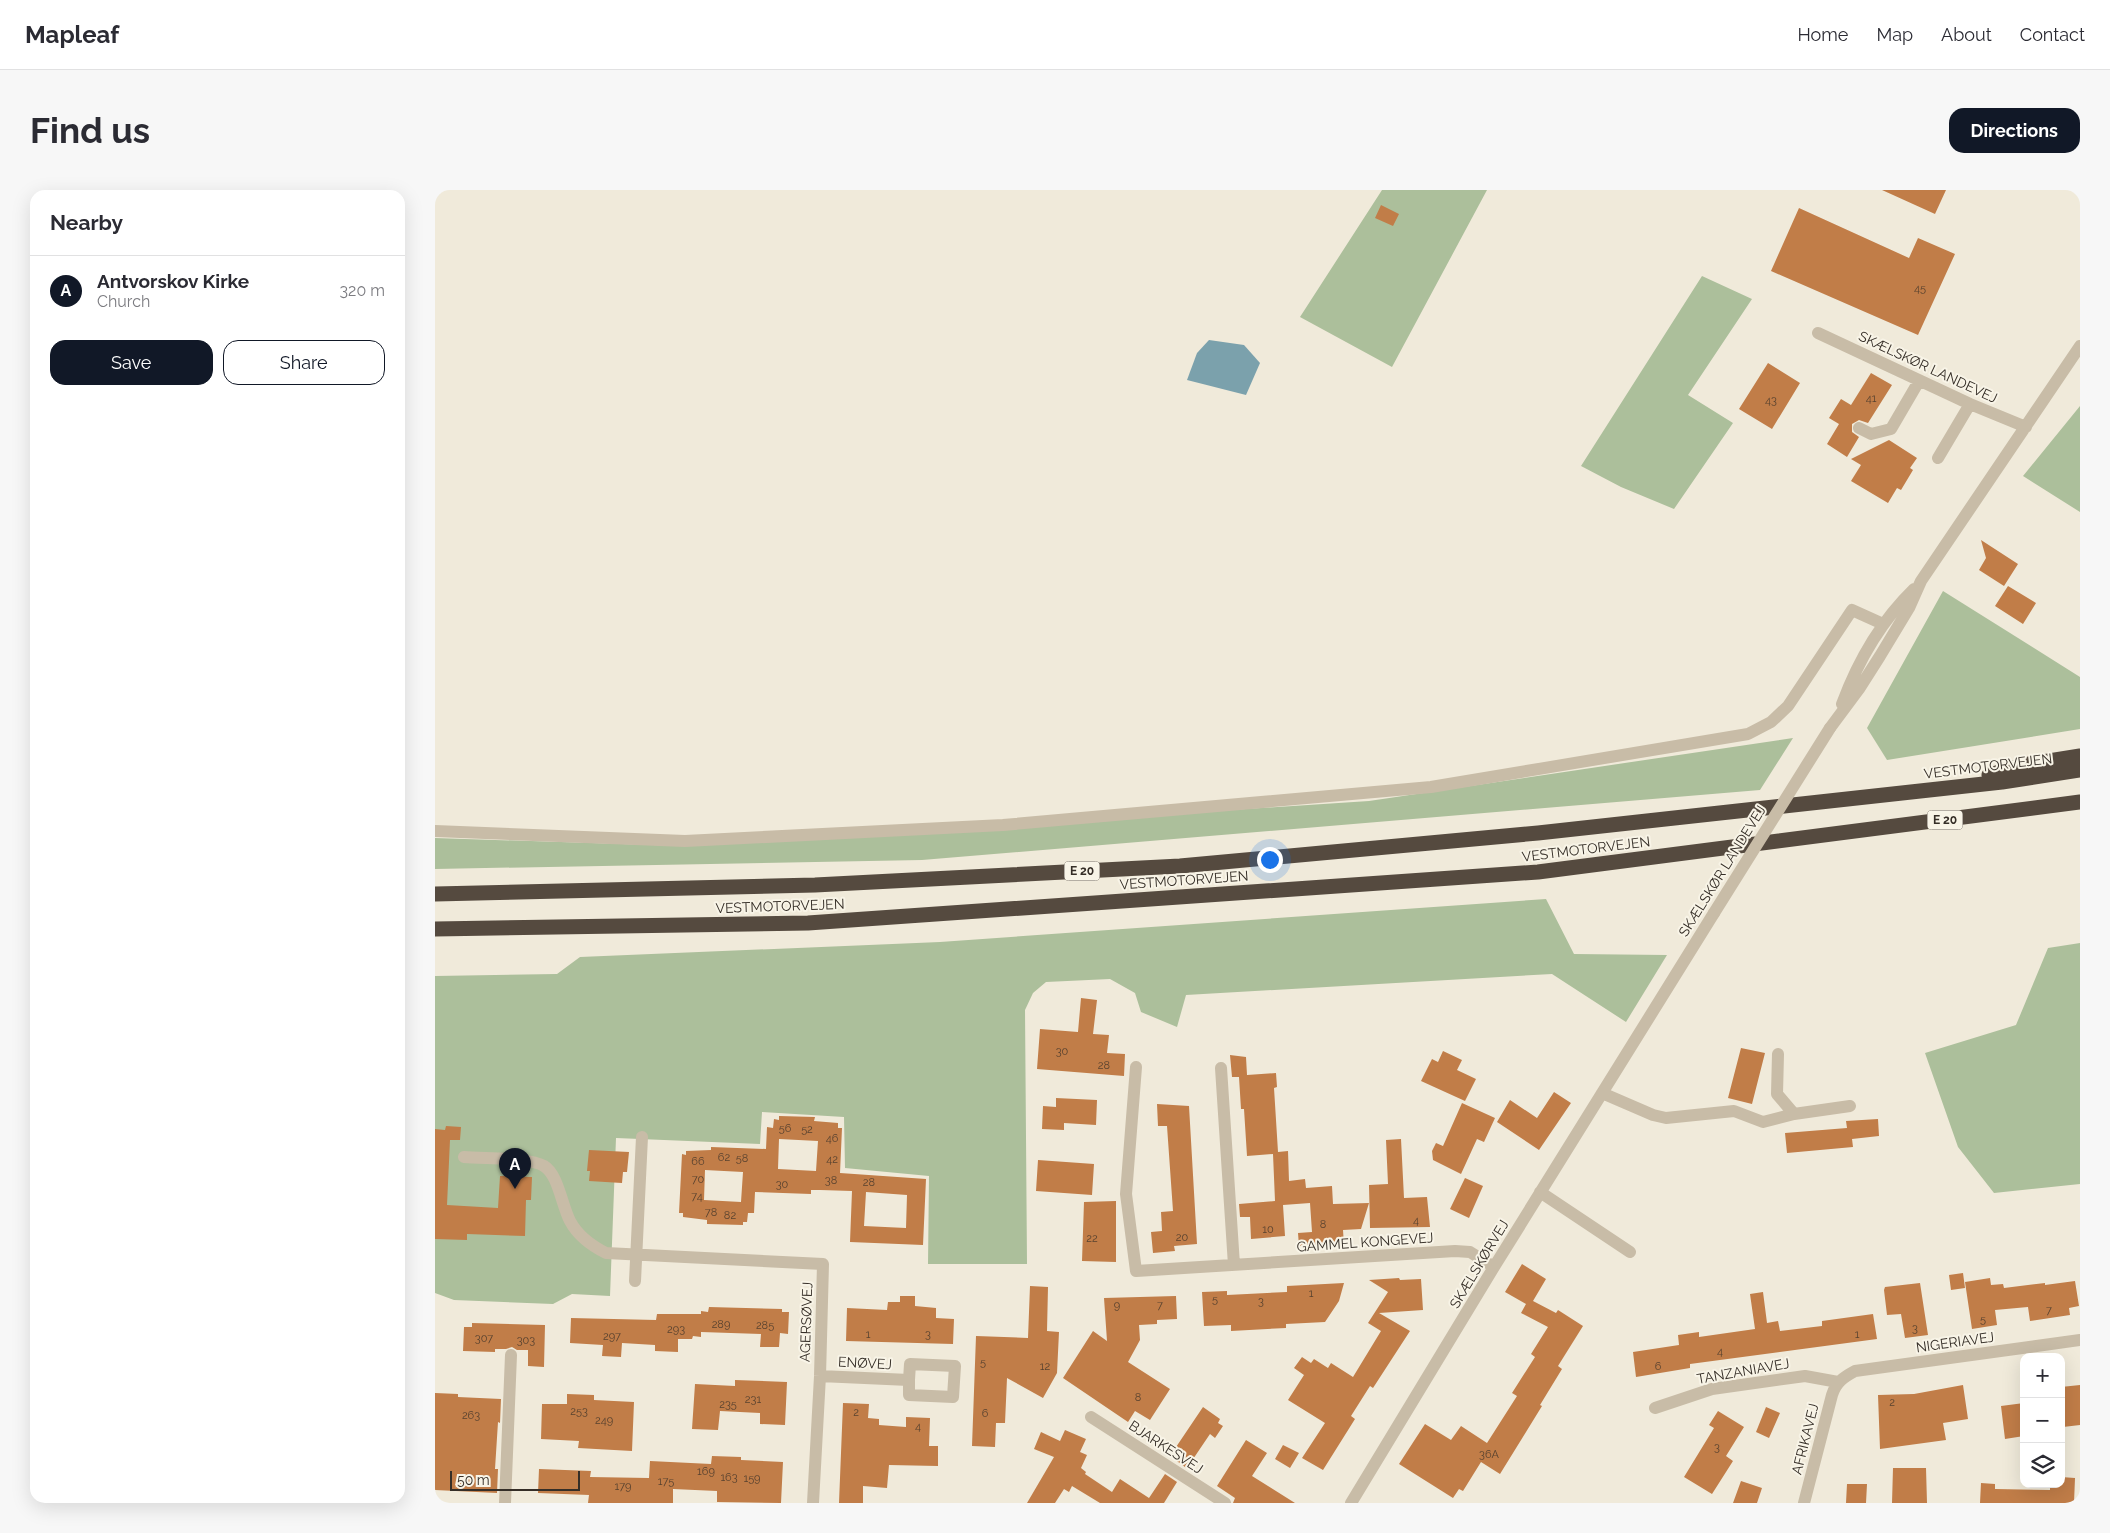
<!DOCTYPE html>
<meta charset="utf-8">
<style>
body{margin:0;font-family:Raleway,sans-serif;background:#f7f7f7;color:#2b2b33}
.controls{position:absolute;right:15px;bottom:15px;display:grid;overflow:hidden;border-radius:10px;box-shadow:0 5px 20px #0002}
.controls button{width:45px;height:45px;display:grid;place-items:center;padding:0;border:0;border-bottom:1px solid #e1e1e2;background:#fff;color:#2b2b33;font:25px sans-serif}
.scale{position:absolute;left:15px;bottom:12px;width:130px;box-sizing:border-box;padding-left:5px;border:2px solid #352e27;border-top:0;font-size:14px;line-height:18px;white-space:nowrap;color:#352e27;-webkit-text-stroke:4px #f8f4e7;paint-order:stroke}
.you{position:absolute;left:834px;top:669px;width:18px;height:18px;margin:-12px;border:4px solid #fff;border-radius:50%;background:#1a73e8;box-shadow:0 0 0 8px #1a73e833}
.badge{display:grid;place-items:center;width:32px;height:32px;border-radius:50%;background:#111827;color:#fff;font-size:16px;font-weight:700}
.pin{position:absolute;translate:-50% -41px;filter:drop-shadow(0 1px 2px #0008)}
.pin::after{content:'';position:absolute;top:26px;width:18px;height:15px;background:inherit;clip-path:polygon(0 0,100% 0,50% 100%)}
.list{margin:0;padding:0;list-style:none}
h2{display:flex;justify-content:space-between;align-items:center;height:65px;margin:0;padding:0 20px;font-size:21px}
h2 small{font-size:16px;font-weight:400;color:#7c7c81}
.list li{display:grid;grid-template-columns:32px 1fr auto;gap:15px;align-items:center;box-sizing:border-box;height:70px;padding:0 20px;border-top:1px solid #e1e1e2}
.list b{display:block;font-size:19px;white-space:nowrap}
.list p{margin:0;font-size:16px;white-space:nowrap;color:#7c7c81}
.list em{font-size:16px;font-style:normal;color:#7c7c81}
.actions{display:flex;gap:10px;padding:15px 20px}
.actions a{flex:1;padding:11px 0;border:1px solid #111827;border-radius:15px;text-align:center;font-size:18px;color:#111827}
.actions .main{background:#111827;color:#fff}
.icon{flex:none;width:28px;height:28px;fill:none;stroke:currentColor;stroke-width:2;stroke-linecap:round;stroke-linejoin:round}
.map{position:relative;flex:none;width:1645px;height:1313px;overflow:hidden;border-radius:15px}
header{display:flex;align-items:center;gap:30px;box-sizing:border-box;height:70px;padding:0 25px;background:#fff;border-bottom:1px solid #e1e1e2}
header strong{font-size:24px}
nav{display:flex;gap:28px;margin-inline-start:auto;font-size:18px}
.intro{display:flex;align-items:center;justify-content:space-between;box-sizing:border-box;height:120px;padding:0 30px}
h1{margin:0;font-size:35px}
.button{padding:12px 22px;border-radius:15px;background:#111827;color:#fff;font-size:18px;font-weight:700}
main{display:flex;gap:30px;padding:0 30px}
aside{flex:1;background:#fff;border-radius:15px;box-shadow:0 5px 20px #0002}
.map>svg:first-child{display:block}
.green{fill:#acbf9b}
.water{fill:#7ba1ac}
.building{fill:#c17d48;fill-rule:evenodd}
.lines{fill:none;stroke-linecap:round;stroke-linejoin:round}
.minor{stroke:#c8bca7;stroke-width:12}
.highway{stroke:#554a3f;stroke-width:15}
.minor-bridge{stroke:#c8bca7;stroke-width:12}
.labels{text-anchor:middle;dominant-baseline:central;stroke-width:4;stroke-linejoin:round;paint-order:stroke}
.number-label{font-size:11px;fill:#58422f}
.shield{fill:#f8f4e7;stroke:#706961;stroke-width:1}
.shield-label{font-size:12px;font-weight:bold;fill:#352e27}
.street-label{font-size:14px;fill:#352e27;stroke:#f8f4e7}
</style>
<header>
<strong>Mapleaf</strong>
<nav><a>Home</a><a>Map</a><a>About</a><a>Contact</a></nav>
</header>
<div class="intro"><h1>Find us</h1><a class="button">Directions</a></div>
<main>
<aside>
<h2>Nearby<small></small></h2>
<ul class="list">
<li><span class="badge">A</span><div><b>Antvorskov Kirke</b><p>Church</p></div><em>320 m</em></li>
</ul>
<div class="actions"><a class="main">Save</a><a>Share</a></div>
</aside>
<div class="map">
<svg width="1645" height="1313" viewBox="0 0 1645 1313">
<rect width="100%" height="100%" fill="#f0eada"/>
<path class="green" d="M947,0H1052L957,177L865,127Z
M1267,86L1317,109L1253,205L1298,233L1239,319L1186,297L1146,276Z
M1645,216V322L1588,286Z
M1508,401L1645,487V539L1452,570L1432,538Z
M1358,548L1325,600L487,670L0,679V648L248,656L934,611Z
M1111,709L1139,764L1232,765L1191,832L1117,784L751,805L742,837L706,822L700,803L675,789L611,792L598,803L590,820L592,1074H493L494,986L410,978L409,927L327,922L325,954L181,948L175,1106L137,1104L118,1114L19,1110L0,1103V786L122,784L145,767L505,752Z
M1645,753V994L1559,1003L1523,957L1490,863L1581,835L1613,758Z"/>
<path class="water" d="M774,150L809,155L825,173L811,205L752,190L762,163Z"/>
<path class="building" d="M1447,0H1511L1500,24Z
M946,15L964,24L958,36L940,28Z
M1364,18L1474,68L1483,48L1520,64L1483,145L1336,81Z
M1333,173L1365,193L1337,239L1304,219Z
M1436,183L1457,195L1433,233L1424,230L1417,234V242L1424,247L1412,267L1392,254L1404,234L1394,228L1406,209L1416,215Z
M1454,250L1482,268L1475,278L1478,280L1466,300L1462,298L1453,313L1416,291L1426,275L1416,269Z
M1546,350L1583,374L1569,396L1544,380L1551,368Z
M1573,396L1601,413L1588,434L1560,416Z
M646,808L662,810L658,844L674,845L672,863L690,864L689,886L602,879L605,839L643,842Z
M1306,858L1330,863L1317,914L1293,908Z
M1008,861L1027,870L1022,880L1041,889L1030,911L986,891L997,869L1003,872Z
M795,865L811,867L812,885L841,883L842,897L839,898L843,962L853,961L854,991L870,989L871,998L897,996L898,1014L934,1013L926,1039L908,1040L909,1055L864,1056L863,1043L877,1042L875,1013L848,1015L850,1046L816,1049L815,1027H805L804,1014L840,1011L838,964L812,966L809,919H806L804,887H797Z
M1119,902L1136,913L1104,960L1062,932L1075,910L1102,928Z
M621,908L662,910L661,935L629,933V940L607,939L608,916L621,917Z
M1027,913L1060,928L1049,952L1042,949L1026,984L998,970L997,961L1001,953L1008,956Z
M722,914L754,916L762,1054L739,1056L740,1061L718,1063L716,1042L727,1041L726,1022L738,1021L732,936H723Z
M344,926L380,927L379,931L403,933V938H407L405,983L491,989L488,1055L415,1052L417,1001L385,1000H376V1004L320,1002L319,1023H313L312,1032H308V1035L272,1034V1030L248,1027V1023H244L247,964L251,965V961L276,960V957L331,959L332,937L338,938L339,929L344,930ZM344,949L383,951L381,981L343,979ZM270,980L308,982L306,1012L269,1010ZM431,1002L472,1005L471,1038L429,1036Z
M1443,929L1444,946L1417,949L1418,957L1352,963L1350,943L1412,938L1411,931Z
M11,936L26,937L25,950H15L12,1015L63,1018L65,986L97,987L96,1010H91L90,1046L32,1044V1050L0,1049V939L10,940Z
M966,949L969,1008L992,1007L995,1037L935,1038L934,995L953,994L951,950Z
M154,960L194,962L192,982H188L187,993L154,991L155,981H152Z
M603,970L659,974L657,1005L601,1001Z
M1030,988L1048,996L1034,1028L1015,1019Z
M681,1011V1072L647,1071L649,1012Z
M1087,1074L1111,1089L1098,1111L1121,1123L1123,1120L1148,1136L1123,1176L1127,1179L1105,1215L1107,1216L1065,1284L1046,1272L1028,1301L1024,1299L1018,1308L964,1274L990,1234L1016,1250L1026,1236L1052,1253L1082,1206L1077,1203L1100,1167L1096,1164L1113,1137L1086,1123L1091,1114L1070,1102Z
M1528,1083L1530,1098L1516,1100L1514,1085Z
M964,1088L965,1090L986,1089L988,1120L944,1123L975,1141L938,1198L935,1196L916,1226L920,1229L888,1280L867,1268L890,1233L853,1210L869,1185L859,1178L867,1167L876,1173L879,1169L893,1178L896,1173L918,1187L946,1141L933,1133L953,1102L934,1090Z
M1555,1088L1556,1095L1568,1094L1569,1098L1610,1093V1095L1640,1091L1644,1116L1634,1118L1635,1125L1595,1131L1593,1117L1560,1120L1562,1135L1537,1139L1530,1092Z
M909,1093L904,1111L890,1132L851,1134V1138L796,1141V1135L769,1136L767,1102L792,1101V1105L852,1102V1096Z
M1485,1093L1493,1145L1470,1148L1466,1124L1452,1125L1449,1100L1450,1097Z
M595,1096L613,1097L612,1141L624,1142L622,1183L608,1208L572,1188L570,1233H561L560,1257L537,1256L541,1146L593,1148Z
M1328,1102L1332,1133L1343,1131L1345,1141L1387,1136V1131L1438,1124L1442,1149L1255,1174V1178L1201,1187L1198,1162L1244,1155L1243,1145L1264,1142V1147L1320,1139L1315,1104Z
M465,1106H480V1116L501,1118V1128L519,1129L518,1154L411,1151L412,1118L452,1120L453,1112H465Z
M741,1106L742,1129L722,1130V1134L704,1135L705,1150L693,1172L735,1199L715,1230L700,1221L693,1232L628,1188L658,1141L672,1151L669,1108Z
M274,1117L347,1119V1122H354L353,1144L345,1143L344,1157H325L326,1144L266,1142V1147L258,1146L257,1149H243V1162L220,1161V1155L187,1153L186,1167L167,1166L168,1155L135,1153L136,1128L221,1130L222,1124H266V1121L273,1122Z
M37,1133L110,1135L109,1177L93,1176V1160H82L77,1157L71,1159H60V1162L28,1161L29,1137H37Z
M300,1190L352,1192L350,1235L325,1234V1223L285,1221L283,1240L257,1239L260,1194L300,1196Z
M1528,1195L1533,1229L1508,1233L1511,1250L1445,1259L1443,1205L1479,1204Z
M1645,1195V1235L1628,1237L1626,1197Z
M0,1203L23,1204V1207L66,1209L65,1233L63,1232L60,1279H63L62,1303L0,1300Z
M132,1204L159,1205V1210L199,1212L197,1261L143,1258L144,1251L106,1249L107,1214H132Z
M408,1213L434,1214L433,1228L444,1229V1235L471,1237V1227L495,1228L494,1256H503V1276L454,1275L452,1298L428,1296V1313H404Z
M1589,1213V1246L1570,1249L1566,1216Z
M768,1217L785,1229L783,1233L788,1236L780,1248L775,1244L752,1278L750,1277L735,1266Z
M1331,1217L1345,1223L1334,1248L1321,1242Z
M1283,1221L1309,1237L1291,1266L1298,1271L1277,1304L1249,1287L1279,1238L1274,1235Z
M630,1240L651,1249L645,1262L652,1265L646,1278L651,1282L650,1284L677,1302L685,1289L714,1308L730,1284L742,1292L729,1313H665L637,1296L634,1302L629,1299L620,1313H592L619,1267L599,1259L606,1242L625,1251Z
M811,1250L832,1263L817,1286L860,1313H798L800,1308L782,1296Z
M848,1255L864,1263L855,1278L840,1269Z
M277,1266L306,1267V1270L348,1272L346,1313L282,1312V1301L238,1299V1313H153L154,1305L103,1303L104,1279L156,1281L155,1287L214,1288L215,1271L276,1274Z
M1458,1278H1491L1492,1313H1457Z
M1626,1287L1640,1288L1639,1313H1545L1546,1293L1560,1294V1299L1615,1300V1294H1626Z
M1306,1291L1327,1298L1322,1313H1298Z
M1412,1294H1432L1431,1313H1411Z"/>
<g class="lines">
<path class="minor" d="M1383,143L1535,214L1591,237
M1424,238L1436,244L1456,239L1484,191
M1503,268L1535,214
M1407,514C1423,471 1446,431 1479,399
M1395,538L1424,499L1445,466L1474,418L1486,391L1645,156
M0,641L250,651L568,635L996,597L1313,544L1336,532L1353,516L1417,420L1448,434
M1343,864L1342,904L1359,924
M701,877L691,1004L701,1081L1020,1061L1035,1062L1059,1077
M786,878L799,1075
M1167,903L1218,925L1231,928L1299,921L1328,932L1359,924L1415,916
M29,967C48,969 94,967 109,976C123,984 127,1016 135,1031C143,1046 155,1055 171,1063L388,1074L385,1186L378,1313
M1105,1002L1195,1062
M200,1091L207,947
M385,1186L474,1190V1205L518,1207L520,1176L475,1174L474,1190
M1220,1218L1277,1199L1370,1186L1403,1192
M656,1227L790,1313
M70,1313L76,1165
M916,1313L1059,1077L1279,723
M1369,1313L1397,1205C1401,1192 1409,1187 1420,1181L1645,1150"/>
<path class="highway" d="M1554,585L1594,574L1645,566
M0,704L380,695L745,676L1103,643L1567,592L1645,580
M0,739L373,733L1103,682L1645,612"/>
<path class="minor-bridge" d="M1279,723L1395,538"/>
</g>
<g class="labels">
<g class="number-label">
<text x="1485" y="98">45</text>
<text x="1436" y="208">41</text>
<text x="1336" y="210">43</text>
<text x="627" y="861">30</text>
<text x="669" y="875">28</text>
<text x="350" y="938">56</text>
<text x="372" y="939">52</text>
<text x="397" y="948">46</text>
<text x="289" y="967">62</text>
<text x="307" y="968">58</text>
<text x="397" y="969">42</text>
<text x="263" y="971">66</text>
<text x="263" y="989">70</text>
<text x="396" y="990">38</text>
<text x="434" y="992">28</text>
<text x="347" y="994">30</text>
<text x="262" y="1006">74</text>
<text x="276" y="1022">78</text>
<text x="295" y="1025">82</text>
<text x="981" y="1030">4</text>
<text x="888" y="1034">8</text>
<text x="833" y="1039">10</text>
<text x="747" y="1047">20</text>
<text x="657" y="1048">22</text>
<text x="876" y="1103">1</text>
<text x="780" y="1109">5</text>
<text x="826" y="1111">3</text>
<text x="682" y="1115">9</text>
<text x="725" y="1115">7</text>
<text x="1614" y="1120">7</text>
<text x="1548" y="1129">5</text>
<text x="286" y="1134">289</text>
<text x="330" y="1135">285</text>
<text x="1480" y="1138">3</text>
<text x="241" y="1139">293</text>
<text x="433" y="1144">1</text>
<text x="493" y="1144">3</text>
<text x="1422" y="1144">1</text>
<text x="177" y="1146">297</text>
<text x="49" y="1148">307</text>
<text x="91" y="1150">303</text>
<text x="1285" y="1161">4</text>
<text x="548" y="1172">5</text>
<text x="610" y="1176">12</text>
<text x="1223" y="1176">6</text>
<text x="703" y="1207">8</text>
<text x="318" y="1209">231</text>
<text x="1457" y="1212">2</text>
<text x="293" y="1214">235</text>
<text x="144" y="1221">253</text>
<text x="421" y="1222">2</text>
<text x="550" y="1223">6</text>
<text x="36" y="1225">263</text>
<text x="169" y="1230">249</text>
<text x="483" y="1236">4</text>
<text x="1282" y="1257">3</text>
<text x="1054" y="1264">36A</text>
<text x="271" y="1281">169</text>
<text x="294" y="1287">163</text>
<text x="317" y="1288">159</text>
<text x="231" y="1291">175</text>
<text x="188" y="1296">179</text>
</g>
<g class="shield">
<rect x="1492.5" y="620.5" width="35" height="19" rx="4"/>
<rect x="629.5" y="671.5" width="35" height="19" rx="4"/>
</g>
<g class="shield-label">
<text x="1510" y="630">E 20</text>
<text x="647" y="681">E 20</text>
</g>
<g class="street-label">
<text transform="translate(1493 177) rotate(25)">SKÆLSKØR LANDEVEJ</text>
<text transform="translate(1553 576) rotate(-7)">VESTMOTORVEJEN</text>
<text transform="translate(1151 659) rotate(-7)">VESTMOTORVEJEN</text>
<text transform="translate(1287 681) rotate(-58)">SKÆLSKØR LANDEVEJ</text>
<text transform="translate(749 690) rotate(-4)">VESTMOTORVEJEN</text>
<text transform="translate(345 716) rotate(-2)">VESTMOTORVEJEN</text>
<text transform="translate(930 1052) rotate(-4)">GAMMEL KONGEVEJ</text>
<text transform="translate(1044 1074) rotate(-59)">SKÆLSKØRVEJ</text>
<text transform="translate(371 1132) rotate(-88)">AGERSØVEJ</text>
<text transform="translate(1520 1152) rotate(-8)">NIGERIAVEJ</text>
<text transform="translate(430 1173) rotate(3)">ENØVEJ</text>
<text transform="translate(1308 1181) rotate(-10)">TANZANIAVEJ</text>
<text transform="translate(1370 1249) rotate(-76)">AFRIKAVEJ</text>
<text transform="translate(731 1257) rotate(33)">BJARKESVEJ</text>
</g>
</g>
</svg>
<div class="controls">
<button>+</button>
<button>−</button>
<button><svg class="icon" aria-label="layers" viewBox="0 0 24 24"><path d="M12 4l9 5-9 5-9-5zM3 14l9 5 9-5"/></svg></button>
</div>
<div class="scale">50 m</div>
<div class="you"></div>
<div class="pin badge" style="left:80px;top:999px">A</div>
</div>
</main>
